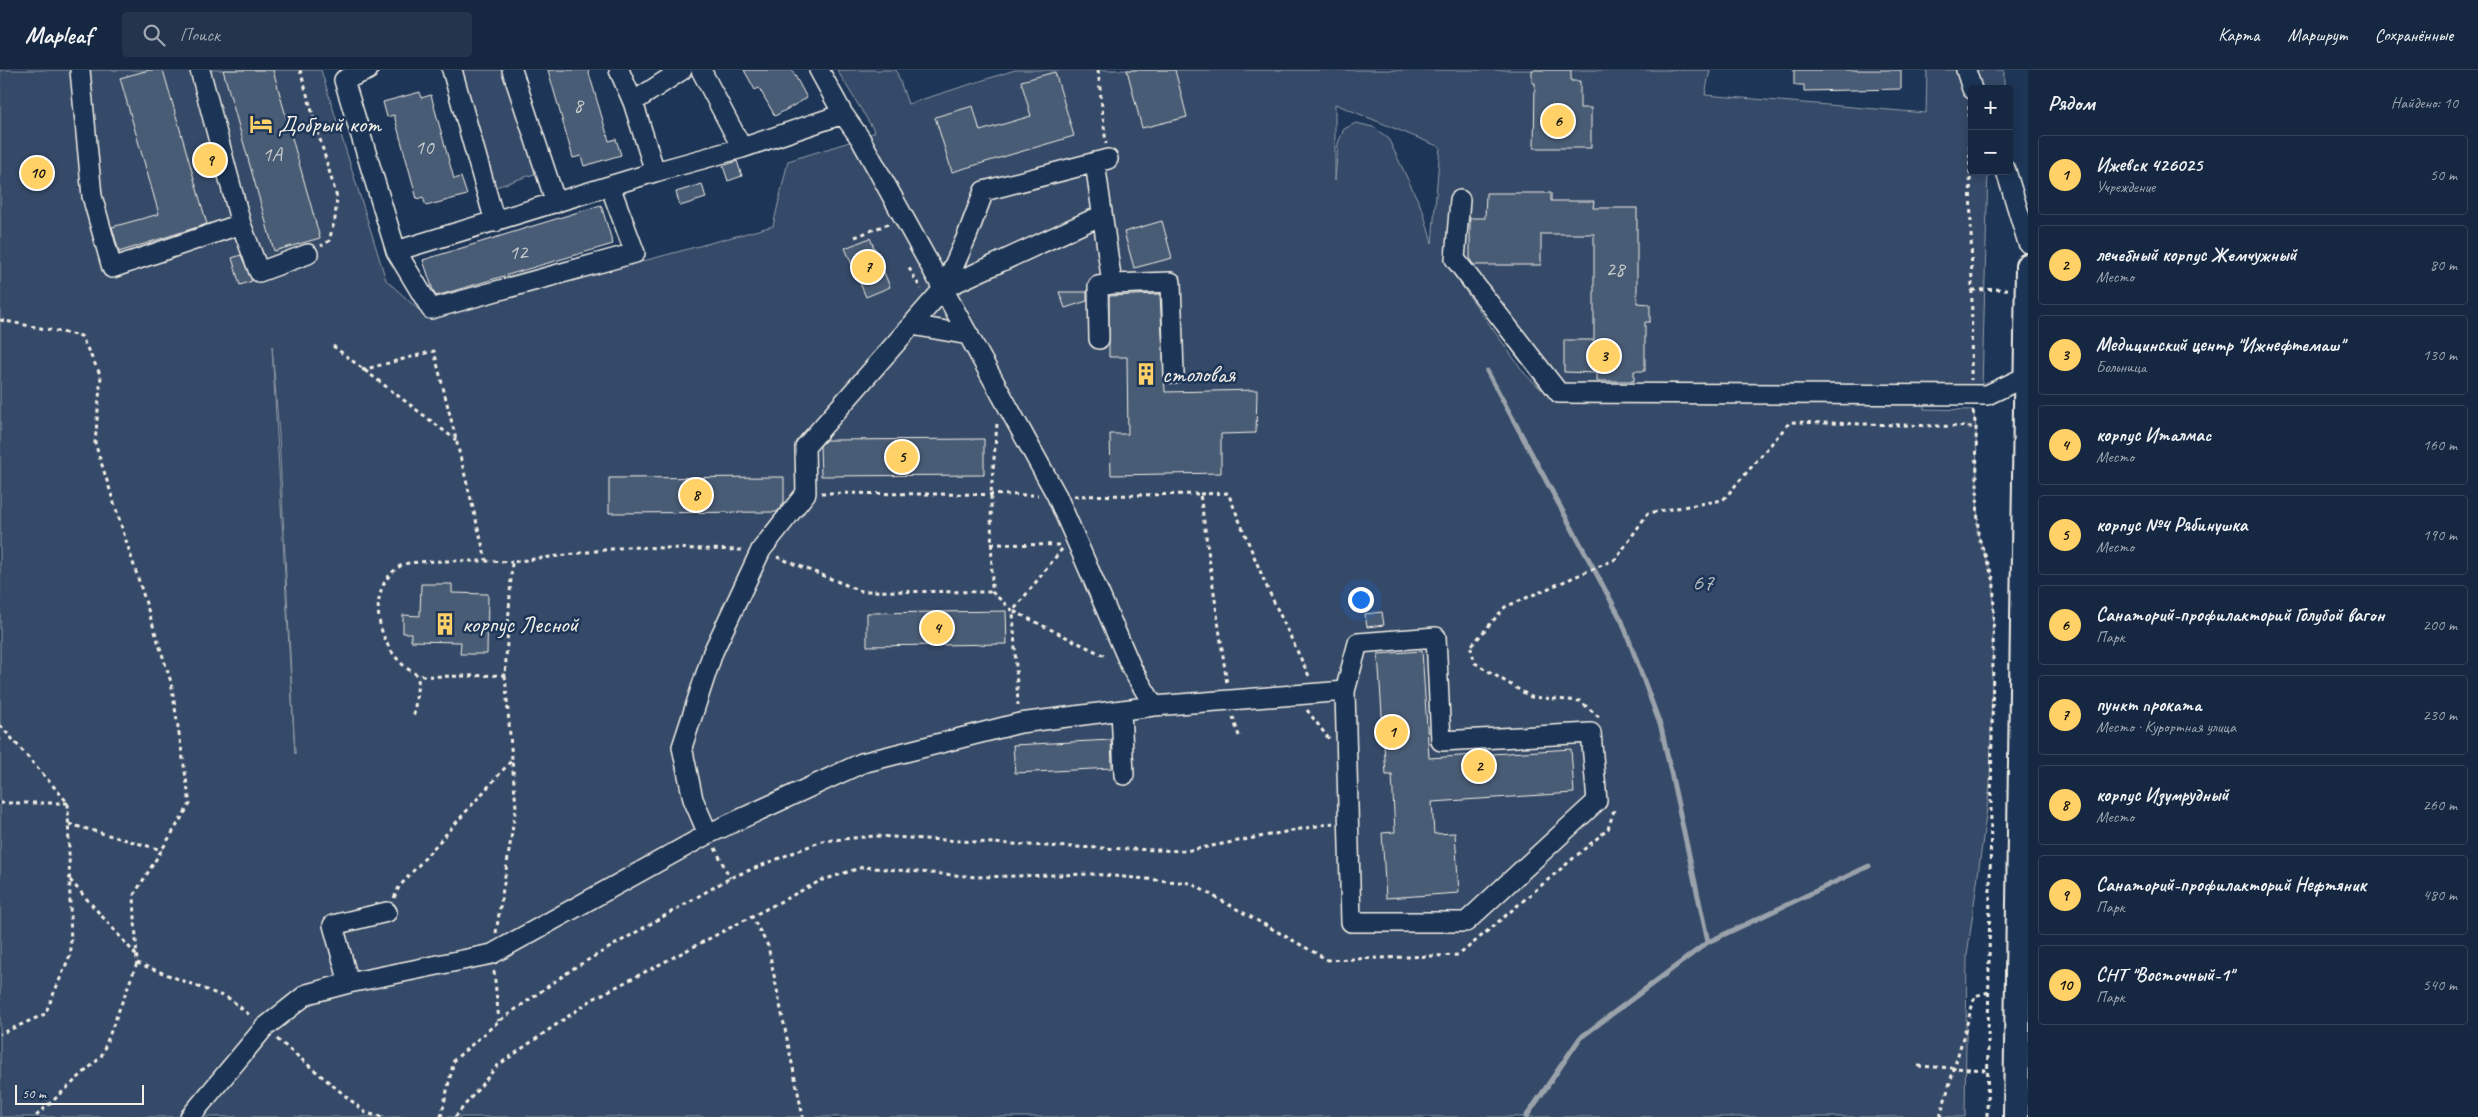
<!DOCTYPE html>
<html lang="ru">
<meta charset="utf-8">
<style>
body{margin:0;font-family:Caveat,sans-serif;background:#23344c;color:#f1f3f6}
.controls{position:absolute;right:15px;top:15px;display:grid;overflow:hidden;border-radius:5px;box-shadow:0 2px 8px #0003}
.controls button{width:45px;height:45px;display:grid;place-items:center;padding:0;border:0;border-bottom:1px solid #35445a;background:#162841;color:#f1f3f6;font:25px sans-serif}
.scale{position:absolute;left:15px;bottom:12px;width:129px;box-sizing:border-box;padding-left:5px;border:2px solid #f4f1e8;border-top:0;font-size:14px;line-height:18px;white-space:nowrap;color:#f4f1e8;-webkit-text-stroke:4px #1d3557;paint-order:stroke}
.you{position:absolute;left:1360px;top:529px;width:18px;height:18px;margin:-12px;border:4px solid #fff;border-radius:50%;background:#1a73e8;box-shadow:0 0 0 8px #1a73e833}
.badge{display:grid;place-items:center;width:32px;height:32px;border-radius:50%;background:#ffd166;color:#111;font-size:16px;font-weight:700}
.pin{position:absolute;translate:-50% -50%;border:2px solid #fff;box-shadow:0 1px 5px #0006}
.list{margin:0;padding:0;list-style:none}
h2{display:flex;justify-content:space-between;align-items:center;height:65px;margin:0;padding:0 20px;font-size:21px}
h2 small{font-size:16px;font-weight:400;color:#9ea6b1}
.list li{display:grid;grid-template-columns:32px 1fr auto;gap:15px;align-items:center;box-sizing:border-box;height:80px;margin:0 10px 10px;padding:0 10px;border:1px solid #35445a;border-radius:5px}
.list b{display:block;font-size:19px;white-space:nowrap}
.list p{margin:0;font-size:16px;white-space:nowrap;color:#9ea6b1}
.list em{font-size:16px;font-style:normal;color:#9ea6b1}
.icon{flex:none;width:28px;height:28px;fill:none;stroke:currentColor;stroke-width:2;stroke-linecap:round;stroke-linejoin:round}
.map{position:relative;flex:none;width:2028px;height:1047px;overflow:hidden}
header{display:flex;align-items:center;gap:30px;box-sizing:border-box;height:70px;padding:0 25px;background:#162841;border-bottom:1px solid #35445a}
header strong{font-size:24px}
nav{display:flex;gap:28px;margin-inline-start:auto;font-size:18px}
.search{width:350px;height:45px;background:#23344c;display:flex;align-items:center;gap:12px;box-sizing:border-box;padding:0 18px;border-radius:5px;color:#9ea6b1;font-size:19px}
main{display:flex}
aside{flex:1;background:#162841}
.map>svg:first-child{display:block}
.green{fill:#354a67;stroke:#949ea8;fill-rule:evenodd}
.lines{fill:none;stroke-linecap:round;stroke-linejoin:round}
.stream{stroke:#9aa2ab;stroke-width:5}
.building{fill:#485b74;stroke:#f4f1e8}
.minor-casing{stroke:#f4f1e8;stroke-width:22}
.major-casing{stroke:#f4f1e8;stroke-width:28}
.path{stroke:#f4f1e8;stroke-width:3;stroke-dasharray:4 4;stroke-linecap:butt}
.minor{stroke:#1d3557;stroke-width:19}
.major{stroke:#1d3557;stroke-width:24}
.labels{text-anchor:middle;dominant-baseline:central;stroke-width:5;stroke-linejoin:round;paint-order:stroke}
.number-label{font-size:21px;fill:#c9cccb}
.poi-label{font-size:24px;fill:#f4f1e8;stroke:#1d3557;text-anchor:start}
.park-label{font-size:24px;fill:#bbbfc1;stroke:#1d3557}
</style>
<header>
<strong>Mapleaf</strong>
<div class="search"><svg class="icon" aria-label="search" viewBox="0 0 24 24"><circle cx="10" cy="10" r="6"/><path d="M15 15l6 6"/></svg>Поиск</div>
<nav><a>Карта</a><a>Маршрут</a><a>Сохранённые</a></nav>
</header>
<main>
<div class="map">
<svg width="2028" height="1047" viewBox="0 0 2028 1047">
<rect width="100%" height="100%" fill="#1d3557"/>
<filter id="ink" filterUnits="userSpaceOnUse"><feTurbulence type="fractalNoise" baseFrequency=".02" numOctaves="2"/><feDisplacementMap in="SourceGraphic" scale="10" xChannelSelector="R" yChannelSelector="G"/><feConvolveMatrix kernelMatrix="1 2 1 2 8 2 1 2 1" color-interpolation-filters="sRGB"/></filter>
<g filter="url(#ink)">
<path class="green" d="M0,0H321L386,210L429,249L773,156L788,91L856,70L875,62L837,0H896L908,34L1015,0H1710L1705,25L1926,43L1927,0H1961L1972,39V101H1988L1982,317L1925,316L1924,339L1973,340L1976,357L1978,465L1994,511L1990,716L1967,886L1965,1047H0ZM1335,34L1440,77L1432,173L1423,141L1388,68L1373,57L1356,53L1344,59L1338,73L1335,111ZM1449,198H1450L1542,320L1525,304ZM272,276L279,365L295,684Z
M456,0H502L537,103L496,117Z
M1966,0H2004V19H1972Z"/>
<g class="lines">
<path class="stream" d="M1487,301L1622,551L1661,657L1708,872
M1526,1047L1580,968L1708,872L1869,796"/>
</g>
<path class="building" d="M149,0H163L207,154L119,182L112,157L159,144L120,8Z
M223,0H273L320,168L274,181Z
M548,0H588L609,71L616,69L621,85L584,96L581,86L573,88Z
M744,0H792L807,28L775,46L759,18L755,20Z
M1127,0H1175L1187,47L1142,58Z
M1532,0H1571V11H1580V38H1591V78H1534L1535,13H1532Z
M1794,0H1901V19L1804,21V15H1794Z
M1055,2L1074,66L952,102L935,47L973,36L980,61L1031,46L1021,11Z
M420,22L421,28L431,25L454,109L461,107L467,125L426,136L423,127L417,129L394,45L387,47L383,32Z
M737,91L742,106L728,111L723,96Z
M702,114L706,128L680,136L676,122Z
M1486,123H1551V131H1594L1593,138H1637V233L1650,234V252H1645V301H1634V311H1597V303L1564,302V270H1594V164H1541V195H1474L1470,190V148H1485Z
M601,135L613,174L436,226L433,220L423,190Z
M1162,151L1172,188L1134,198L1124,162Z
M870,168L890,217L866,227L845,178Z
M241,185L252,211L240,215L232,188Z
M1059,222H1087V231L1065,238Z
M1160,224L1165,322L1257,320L1256,363L1221,364V403L1111,405L1110,364H1128L1127,287H1109V226Z
M984,369V405L821,406L820,376L826,370Z
M784,407V433L777,442L609,443V408Z
M421,514H452V523L488,524L487,584H460L461,572L411,571V563H403V545L420,546Z
M1006,541L1007,574L867,576V543Z
M1382,542L1384,555L1367,557L1365,544Z
M1422,581L1429,688L1571,679L1574,723L1432,732L1434,764L1455,763L1459,823L1386,828L1382,763L1395,762L1392,705H1386L1378,584Z
M1111,670L1112,698L1015,703L1013,675Z"/>
<g class="lines">
<defs>
<path id="minor" d="M80,0L92,126L112,198L241,154L200,0
M368,0L344,10L396,181L431,239L635,183L610,116
M452,0L495,152
M512,0L556,133
M619,0L633,32
M701,0L742,78
M819,0L843,44L860,68L1057,426L1132,599L1154,636L1345,621L1351,852H1466L1597,731L1591,663L1441,671L1436,567L1358,573L1345,621
M1966,0L1972,19
M1095,92L1112,214L1098,216L1099,269
M2006,101L2028,173
M655,102L633,32L682,0
M1460,130L1455,189L1559,323L1987,325L2027,306
M241,154L259,202L308,184
M396,181L655,102L742,78L843,44
M1112,214L1171,212L1174,304
M944,218L1102,145
M912,255L969,265
M1121,640L1124,705
M708,764L693,729L682,677L713,582L761,480L806,423L805,377L944,218L967,166L984,121L1108,89
M349,913L333,855L387,842
M190,1047L264,958L307,924L349,913L492,884L708,764L862,693L1020,653L1154,636"/>
<path id="major" d="M2016,1047L2028,196"/>
</defs>
<use href="#minor" class="minor-casing"/>
<use href="#major" class="major-casing"/>
<path class="path" d="M300,0L337,128L335,149L329,171L321,176
M1098,0L1106,74
M1969,36L1972,220L1971,310
M855,167L888,154
M909,198L921,219
M1972,220L2009,219
M0,250L81,266L101,306L95,373L171,612L190,734L134,825L137,893L101,987L35,1047
M333,276L456,370
M362,300L434,281L486,490
M1973,341L1976,357L1978,465L1994,511L1987,1047
M997,354L991,423L992,522L1013,541L1018,635
M821,423L1038,425
M1200,424L1228,423L1265,513L1310,608
M1074,426L1200,424L1227,614
M991,474L1061,475
M1062,479L1013,541L1107,587
M777,487L861,521L992,522
M505,605C492,605 426,608 418,605C379,587 360,519 402,495C412,489 496,491 512,492
M1307,640L1329,669
M414,645L419,605
M1233,647L1239,666
M1599,647L1580,631L1531,627L1475,593L1470,575L1473,574L1505,537L1616,489L1648,443L1723,430L1790,352L1976,357
M0,655L68,733L71,883L45,944L0,964
M0,733H68
M69,754L162,780
M715,778L730,808
M70,810L137,886
M394,828L399,817L511,691
M751,845L768,876L803,1047
M496,863L516,737L505,605L512,492L627,477L742,480
M137,893L230,929L252,947
M494,901L499,951
M277,969L366,1043L382,1047
M1918,996L1988,1000
M441,1047L454,990L499,951L574,898L730,808L822,771L875,766L1045,776L1185,781L1333,753
M455,1047L497,996L593,929L820,811L863,797L977,807L1092,804L1190,813L1328,890L1459,885L1608,759L1615,737
M1940,1047L1975,926L1989,922"/>
<use href="#minor" class="minor"/>
<use href="#major" class="major"/>
</g>
</g>
<defs>
<symbol id="hotel-bare" viewBox="-9 -9 18 18"><path d="M-6-4.5h1.5V1H6V5H4.5V3h-9V5H-6ZM-4 0a1.8 1.8 0 1 1 3.6 0ZM.5 0V-2.5h3Q6-2.5 6 0Z" fill="#ffd166" stroke="#1d3557" stroke-width="2.5" paint-order="stroke"/></symbol>
<symbol id="building-bare" viewBox="-9 -9 18 18"><path d="M-4-6H4V6H1V3H-1V6H-4ZM-2.5-4.3h1.7v1.8h-1.7ZM.8-4.3h1.7v1.8H.8ZM-2.5-1h1.7V.8h-1.7ZM.8-1h1.7V.8H.8Z" fill="#ffd166" stroke="#1d3557" stroke-width="2.5" paint-order="stroke"/></symbol>
</defs>
<g fill-rule="evenodd">
<use href="#hotel-bare" x="245" y="38" width="32" height="32"/>
<use href="#building-bare" x="1130" y="288" width="32" height="32"/>
<use href="#building-bare" x="429" y="538" width="32" height="32"/>
</g>
<g class="labels">
<g class="number-label">
<text x="578" y="35">8</text>
<text x="424" y="77">10</text>
<text x="272" y="84">1А</text>
<text x="518" y="182">12</text>
<text x="1615" y="199">28</text>
</g>
<g class="poi-label">
<text x="278" y="54">Добрый кот</text>
<text x="1162" y="304">столовая</text>
<text x="462" y="554">корпус Лесной</text>
</g>
<g class="park-label">
<text x="1703" y="512">67</text>
</g>
</g>
</svg>
<div class="controls">
<button>+</button>
<button>−</button>
</div>
<div class="scale">50 m</div>
<div class="you"></div>
<div class="pin badge" style="left:1392px;top:662px">1</div>
<div class="pin badge" style="left:1479px;top:696px">2</div>
<div class="pin badge" style="left:1604px;top:286px">3</div>
<div class="pin badge" style="left:937px;top:558px">4</div>
<div class="pin badge" style="left:902px;top:387px">5</div>
<div class="pin badge" style="left:1558px;top:51px">6</div>
<div class="pin badge" style="left:868px;top:197px">7</div>
<div class="pin badge" style="left:696px;top:425px">8</div>
<div class="pin badge" style="left:210px;top:90px">9</div>
<div class="pin badge" style="left:37px;top:103px">10</div>
</div>
<aside>
<h2>Рядом<small>Найдено: 10</small></h2>
<ul class="list">
<li><span class="badge">1</span><div><b>Ижевск 426025</b><p>Учреждение</p></div><em>50 m</em></li>
<li><span class="badge">2</span><div><b>лечебный корпус Жемчужный</b><p>Место</p></div><em>80 m</em></li>
<li><span class="badge">3</span><div><b>Медицинский центр &quot;Ижнефтемаш&quot;</b><p>Больница</p></div><em>130 m</em></li>
<li><span class="badge">4</span><div><b>корпус Италмас</b><p>Место</p></div><em>160 m</em></li>
<li><span class="badge">5</span><div><b>корпус №4 Рябинушка</b><p>Место</p></div><em>190 m</em></li>
<li><span class="badge">6</span><div><b>Санаторий-профилакторий Голубой вагон</b><p>Парк</p></div><em>200 m</em></li>
<li><span class="badge">7</span><div><b>пункт проката</b><p>Место · Курортная улица</p></div><em>230 m</em></li>
<li><span class="badge">8</span><div><b>корпус Изумрудный</b><p>Место</p></div><em>260 m</em></li>
<li><span class="badge">9</span><div><b>Санаторий-профилакторий Нефтяник</b><p>Парк</p></div><em>480 m</em></li>
<li><span class="badge">10</span><div><b>СНТ &quot;Восточный-1&quot;</b><p>Парк</p></div><em>540 m</em></li>
</ul>
</aside>
</main>
